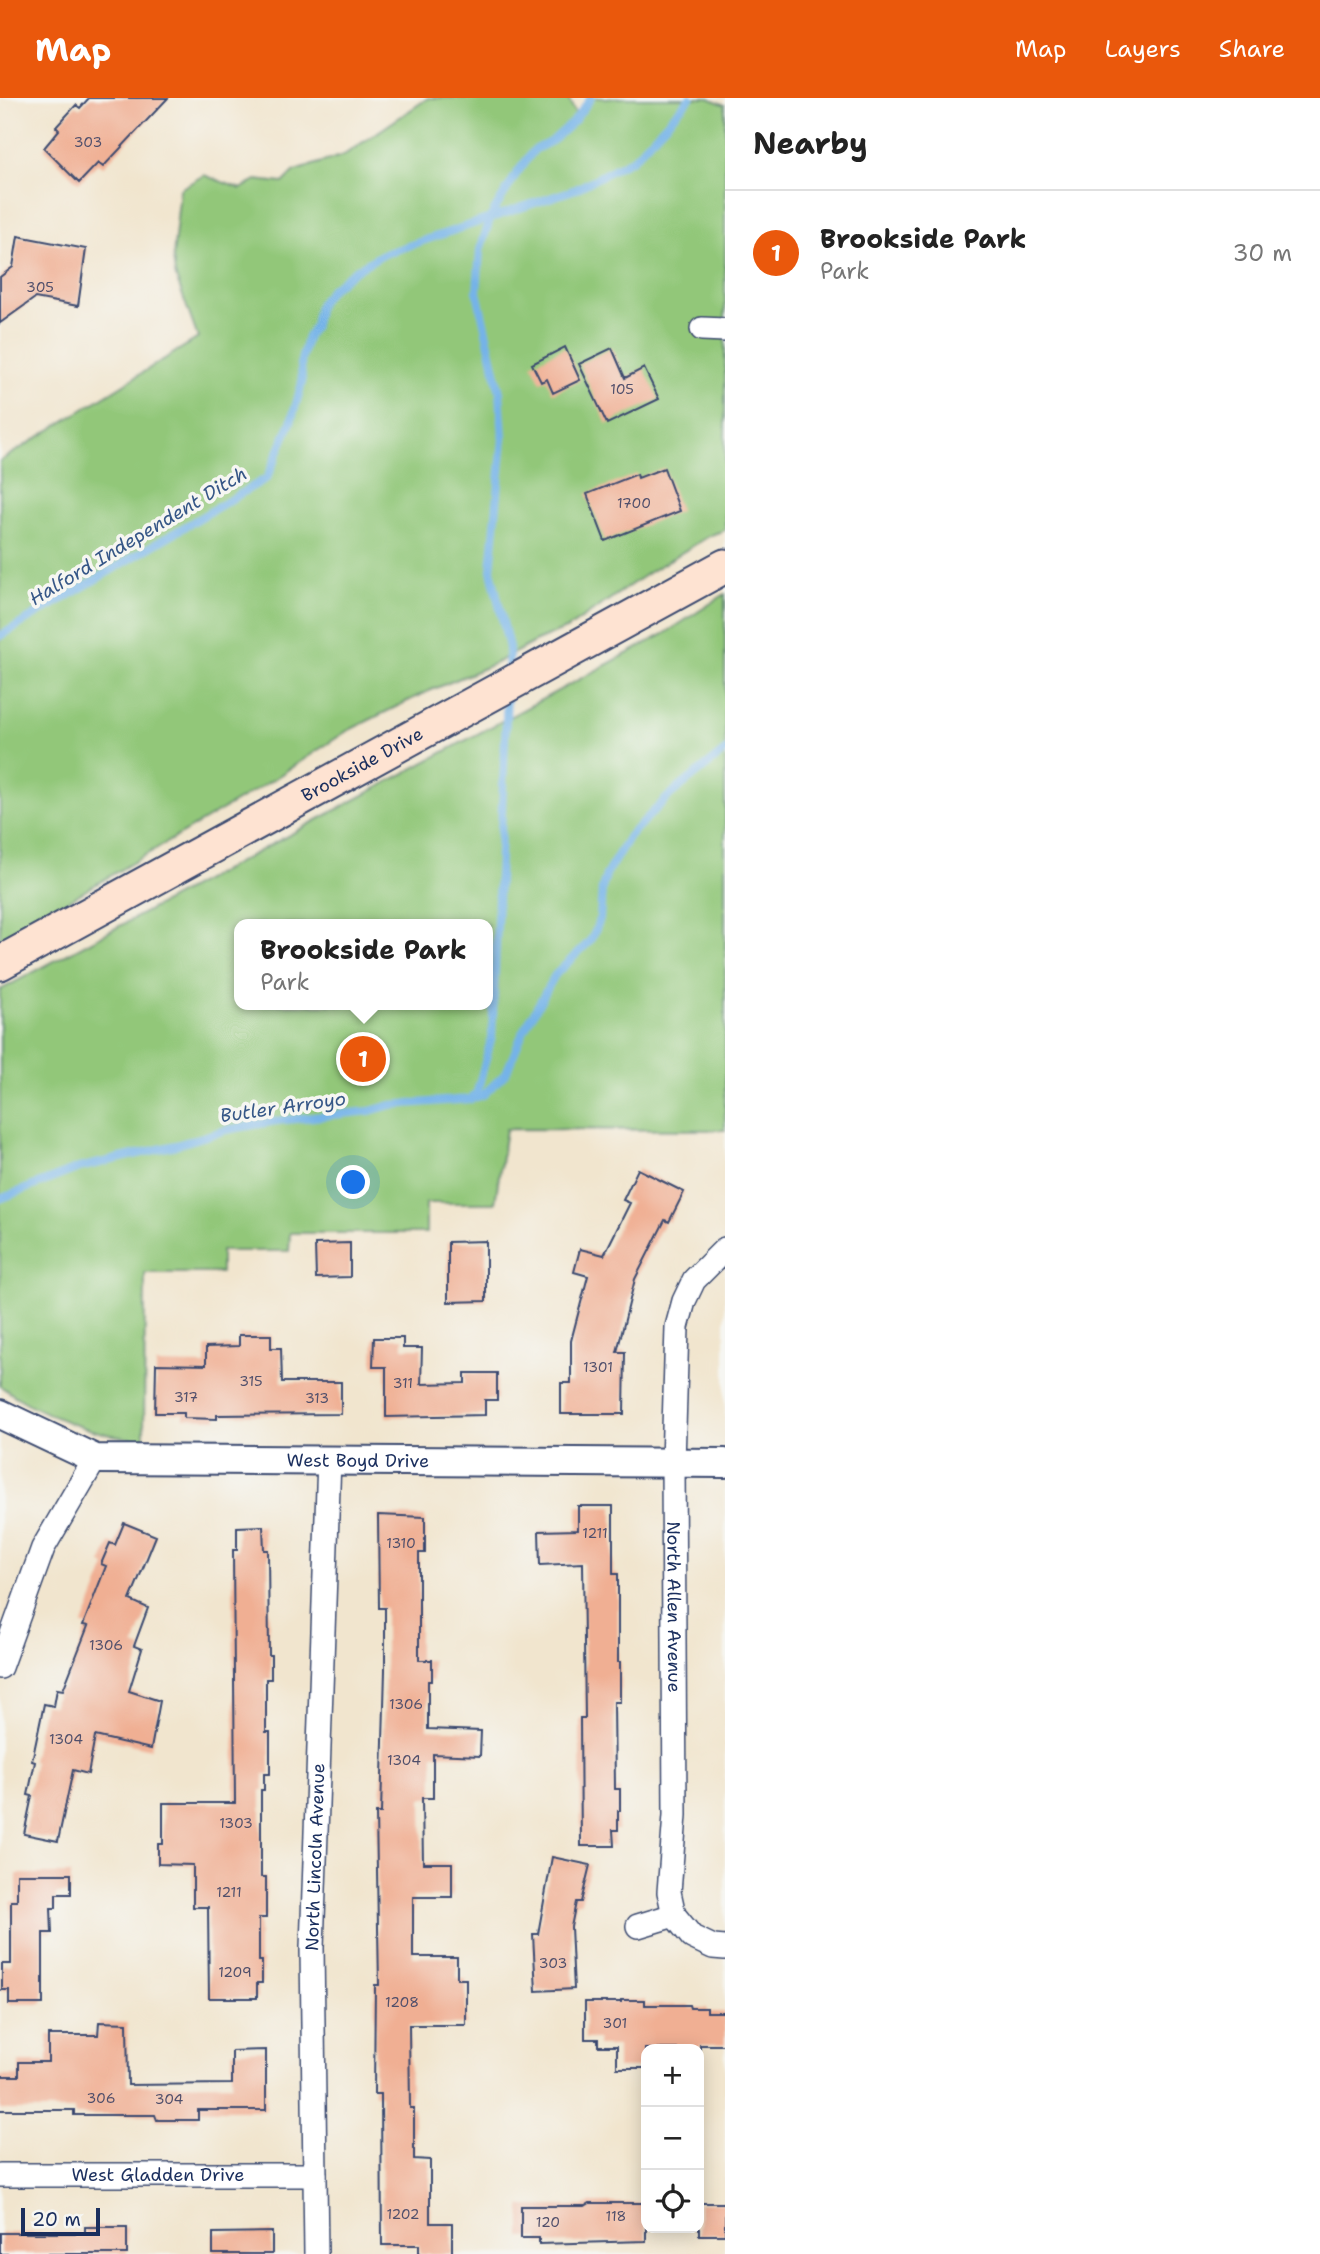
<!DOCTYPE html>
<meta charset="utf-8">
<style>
body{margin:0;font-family:"Shantell Sans",sans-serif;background:#f2f2f2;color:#222}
.controls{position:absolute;right:21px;bottom:21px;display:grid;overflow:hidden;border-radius:14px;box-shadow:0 4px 18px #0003}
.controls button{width:63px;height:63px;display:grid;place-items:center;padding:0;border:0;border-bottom:2px solid #e0e0e0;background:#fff;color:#222;font:35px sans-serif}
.scale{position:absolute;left:21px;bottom:18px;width:79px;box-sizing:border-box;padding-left:7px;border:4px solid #1b2f5e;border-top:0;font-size:19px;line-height:24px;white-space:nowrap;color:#1b2f5e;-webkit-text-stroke:5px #f6f6f2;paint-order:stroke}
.you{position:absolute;left:354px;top:1085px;width:24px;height:24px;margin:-18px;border:5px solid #fff;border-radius:50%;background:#1a73e8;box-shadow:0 0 0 10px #1a73e833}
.badge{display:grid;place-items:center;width:46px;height:46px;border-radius:50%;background:#ea580c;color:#fff;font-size:23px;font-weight:700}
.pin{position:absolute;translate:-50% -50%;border:4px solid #fff;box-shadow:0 2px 7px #0006}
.popup{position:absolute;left:234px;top:821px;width:259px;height:91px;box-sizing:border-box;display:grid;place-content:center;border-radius:14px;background:#fff;filter:drop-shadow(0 2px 5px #0005);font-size:23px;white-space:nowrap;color:#767676}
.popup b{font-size:26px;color:#222}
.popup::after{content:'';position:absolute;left:50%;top:100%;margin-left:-14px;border:14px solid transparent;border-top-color:#fff}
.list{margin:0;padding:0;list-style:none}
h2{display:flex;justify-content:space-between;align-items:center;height:91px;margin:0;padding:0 28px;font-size:30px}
h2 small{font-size:23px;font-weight:400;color:#767676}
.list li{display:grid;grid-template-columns:46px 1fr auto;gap:21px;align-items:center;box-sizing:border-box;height:126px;padding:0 28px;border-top:2px solid #e0e0e0}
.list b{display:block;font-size:26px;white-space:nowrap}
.list p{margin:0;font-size:23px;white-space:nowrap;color:#767676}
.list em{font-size:23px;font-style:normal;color:#767676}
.icon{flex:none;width:38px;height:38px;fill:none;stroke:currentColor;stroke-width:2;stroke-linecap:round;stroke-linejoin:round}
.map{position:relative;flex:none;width:725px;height:2156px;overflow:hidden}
header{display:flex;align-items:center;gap:42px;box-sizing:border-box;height:98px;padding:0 35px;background:#ea580c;color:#fff}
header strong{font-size:33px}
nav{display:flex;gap:38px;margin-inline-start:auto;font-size:24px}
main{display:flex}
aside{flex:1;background:#fff}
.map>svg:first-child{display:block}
.green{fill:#92c779;stroke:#567b6c;stroke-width:2;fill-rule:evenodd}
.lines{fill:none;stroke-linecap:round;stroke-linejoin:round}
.stream{stroke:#75b3e8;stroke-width:8}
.building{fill:#f0af93}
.minor-casing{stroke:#3b4a6f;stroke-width:26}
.tertiary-casing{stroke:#3b4a6f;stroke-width:32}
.secondary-casing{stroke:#3b4a6f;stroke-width:37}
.minor{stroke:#fff;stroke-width:23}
.tertiary{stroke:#fff;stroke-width:28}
.secondary{stroke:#fee3d2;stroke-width:33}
.labels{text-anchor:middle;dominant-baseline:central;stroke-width:7;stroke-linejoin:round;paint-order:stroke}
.number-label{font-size:14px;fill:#504f6b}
.street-label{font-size:18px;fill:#1b2f5e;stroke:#f6f6f2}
.water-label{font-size:19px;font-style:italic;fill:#365787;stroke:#f6f6f2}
</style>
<header>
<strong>Map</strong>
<nav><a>Map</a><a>Layers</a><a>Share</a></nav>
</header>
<main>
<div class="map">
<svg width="725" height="2156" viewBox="0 0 725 2156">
<rect width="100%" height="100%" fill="#f6f6f2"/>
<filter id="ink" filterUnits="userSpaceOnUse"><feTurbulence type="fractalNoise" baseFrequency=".0143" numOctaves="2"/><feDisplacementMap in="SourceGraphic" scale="14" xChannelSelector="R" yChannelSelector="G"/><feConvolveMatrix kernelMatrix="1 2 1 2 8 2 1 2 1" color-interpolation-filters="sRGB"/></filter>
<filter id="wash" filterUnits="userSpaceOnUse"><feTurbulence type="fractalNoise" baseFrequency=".00686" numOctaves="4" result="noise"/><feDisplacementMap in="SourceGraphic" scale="28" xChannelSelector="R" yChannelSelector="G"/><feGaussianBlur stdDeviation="1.57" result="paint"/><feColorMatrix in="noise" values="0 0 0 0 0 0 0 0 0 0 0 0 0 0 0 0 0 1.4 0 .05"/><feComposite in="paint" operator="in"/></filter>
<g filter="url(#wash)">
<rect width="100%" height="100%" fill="#f1e5ce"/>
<path class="green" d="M428,0H568L576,16L588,0H709L725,7V432L711,437L648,475L568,530L534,544L496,565L422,596L347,633L274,681L0,843V363L198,240L175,176L173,159L180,91L204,77L241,91L256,82L283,85L295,73L344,57Z
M725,496V1032L506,1031L495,1105H426V1135H290L289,1153H221V1175H145L144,1342C93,1337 42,1318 0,1288V892L664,536ZM239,826H487V907H239Z"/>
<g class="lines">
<path class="stream" d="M0,538L267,380L291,324L302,285L301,263L307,240L315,227L319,207L330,192L354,173L381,157L576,91L633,61L690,0
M508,577L509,550L491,472L503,340L500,295L477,194L480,152L491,118L517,75L534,52L552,43L574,23L591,0
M471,1001L477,994L492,938L507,597
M0,1101L79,1070L176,1047L226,1032L276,1023L370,1013L391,1007L471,1001L483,997L506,975L524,932L555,877L589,844L594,836L600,820L602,791L606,777L629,738L670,697L725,653"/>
</g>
<g id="blocks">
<path class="building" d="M89,0H168L103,69L98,65L79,85L44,50L59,32L56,29L76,7L80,10Z
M18,138L86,151L78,208L35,200L0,225V179L13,169Z
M565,249L580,282L553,295L547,281L541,284L532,266Z
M612,250L625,280L644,270L659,301L607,326L579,266Z
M664,370L680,413L605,443L587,396L637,376L638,380Z
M638,1071L684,1094L669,1124L665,1122L635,1181L617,1254H625L624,1316H561V1285H571V1243L588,1178L574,1174L580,1151L604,1157L630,1105L623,1102Z
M486,1143V1203L448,1204V1144Z
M350,1145V1179L316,1180L315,1146Z
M239,1237H271V1250H281L282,1284H341V1316L217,1317V1321L184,1320V1315H155L156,1266L206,1267V1249L239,1248Z
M374,1240H403V1250H422L421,1286L465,1285V1275H497V1302H485V1317L386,1319V1269H373Z
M578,1408H613V1476H618V1564H620V1604H614L615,1691H620V1713H618V1732H613L614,1748H581L580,1620H585L583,1465L540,1467L539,1433L578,1432Z
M378,1417L425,1419V1455H419V1562H432V1583H428V1631L481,1633L480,1658L433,1656V1700H422L423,1765H452V1799H413V1859H457V1881H466V1927H409L410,2010H414V2061L430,2062V2125H452V2156H419V2147H382L381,1996H374L375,1887H379L376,1715H381L385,1572V1510H379Z
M124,1425L156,1438L130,1502L148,1510L134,1548L142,1551L129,1593L160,1603L151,1651L95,1638L88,1676L73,1672L58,1743L24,1736L32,1698L28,1697L35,1664L32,1663L44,1606L54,1608L57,1591L63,1592L88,1528L83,1527L106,1468L101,1466L110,1445L115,1447Z
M263,1428L264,1452H268L269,1557H271V1581H266V1634H270V1676H264V1692H261V1779H266V1820H259V1863H262V1885H257V1900H209L208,1809H193V1767L158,1766V1746H163V1705H235L233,1452H237V1429Z
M552,1759L590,1767L581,1804H576L571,1829L574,1891L536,1893L533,1836H538Z
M17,1776H71V1796H56V1810H51L52,1835H43V1906H9V1892H2V1866H11V1803H17Z
M621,1902H645V1907H689L690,1910H707V1914H725V1947H700V1951H645V1970H617V1948H598V1941H585V1904H621Z
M99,1924L127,1925L128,1987L232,1986V1953L266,1952V2012H198V2022H157L155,2017H74V2012H0V1978H19V1964H48V1937H98Z
M590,2105H646V2143L539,2146V2140H521V2108H585Z
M699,2105H725V2137H699Z
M85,2129H127V2156H0V2135H85Z
M272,2134V2156H213V2135Z"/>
</g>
</g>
<g filter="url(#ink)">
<use href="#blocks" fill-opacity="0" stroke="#3b4a6f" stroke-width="2"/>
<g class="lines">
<defs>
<g id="minor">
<path d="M702,231L725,232"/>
<path id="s1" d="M725,1151L694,1182L684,1203L677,1229L673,1365L675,1717L669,1794L674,1817L692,1839L713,1849L725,1850"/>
<path d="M0,1569L43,1450L95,1361"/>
<path d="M638,1828L674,1817"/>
<path id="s2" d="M0,2077H315"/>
<path id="s3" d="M316,2156L312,1850L329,1361"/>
</g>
<g id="tertiary">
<path id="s4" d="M0,1316L95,1361L725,1365"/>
</g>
<g id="secondary">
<path id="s5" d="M0,865L725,468"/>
</g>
</defs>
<use href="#minor" class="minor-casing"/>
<use href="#tertiary" class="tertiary-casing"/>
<use href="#secondary" class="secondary-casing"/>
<use href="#minor" class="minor"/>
<use href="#tertiary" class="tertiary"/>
<use href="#secondary" class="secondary"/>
</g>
</g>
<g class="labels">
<g class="number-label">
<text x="88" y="44">303</text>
<text x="40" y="189">305</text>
<text x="622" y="291">105</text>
<text x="634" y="405">1700</text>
<text x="598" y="1269">1301</text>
<text x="251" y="1283">315</text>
<text x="403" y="1285">311</text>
<text x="186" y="1299">317</text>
<text x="317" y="1300">313</text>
<text x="595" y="1435">1211</text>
<text x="401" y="1445">1310</text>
<text x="106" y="1547">1306</text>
<text x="406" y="1606">1306</text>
<text x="66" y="1641">1304</text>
<text x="404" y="1662">1304</text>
<text x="236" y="1725">1303</text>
<text x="229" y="1794">1211</text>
<text x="553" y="1865">303</text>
<text x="235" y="1874">1209</text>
<text x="402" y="1904">1208</text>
<text x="615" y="1925">301</text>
<text x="101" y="2000">306</text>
<text x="169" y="2001">304</text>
<text x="403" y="2116">1202</text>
<text x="616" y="2118">118</text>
<text x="548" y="2124">120</text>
</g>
<g class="street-label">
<text stroke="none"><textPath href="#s5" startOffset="413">Brookside Drive</textPath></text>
<text stroke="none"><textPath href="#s4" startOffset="368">West Boyd Drive</textPath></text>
<text stroke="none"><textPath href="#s1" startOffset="374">North Allen Avenue</textPath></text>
<text stroke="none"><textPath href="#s3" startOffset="397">North Lincoln Avenue</textPath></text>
<text stroke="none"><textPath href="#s2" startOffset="158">West Gladden Drive</textPath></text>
</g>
<g class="water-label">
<text transform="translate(138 438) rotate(-31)">Halford Independent Ditch</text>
<text transform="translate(283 1009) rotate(-8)">Butler Arroyo</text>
</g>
</g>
</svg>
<div class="controls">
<button>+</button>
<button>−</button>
<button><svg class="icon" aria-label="locate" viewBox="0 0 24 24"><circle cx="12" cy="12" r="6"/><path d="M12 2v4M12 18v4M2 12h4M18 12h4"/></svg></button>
</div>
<div class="scale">20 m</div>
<div class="you"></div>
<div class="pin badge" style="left:363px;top:961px">1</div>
<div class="popup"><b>Brookside Park</b>Park</div>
</div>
<aside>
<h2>Nearby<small></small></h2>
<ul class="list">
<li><span class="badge">1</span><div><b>Brookside Park</b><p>Park</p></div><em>30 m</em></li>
</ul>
</aside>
</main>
